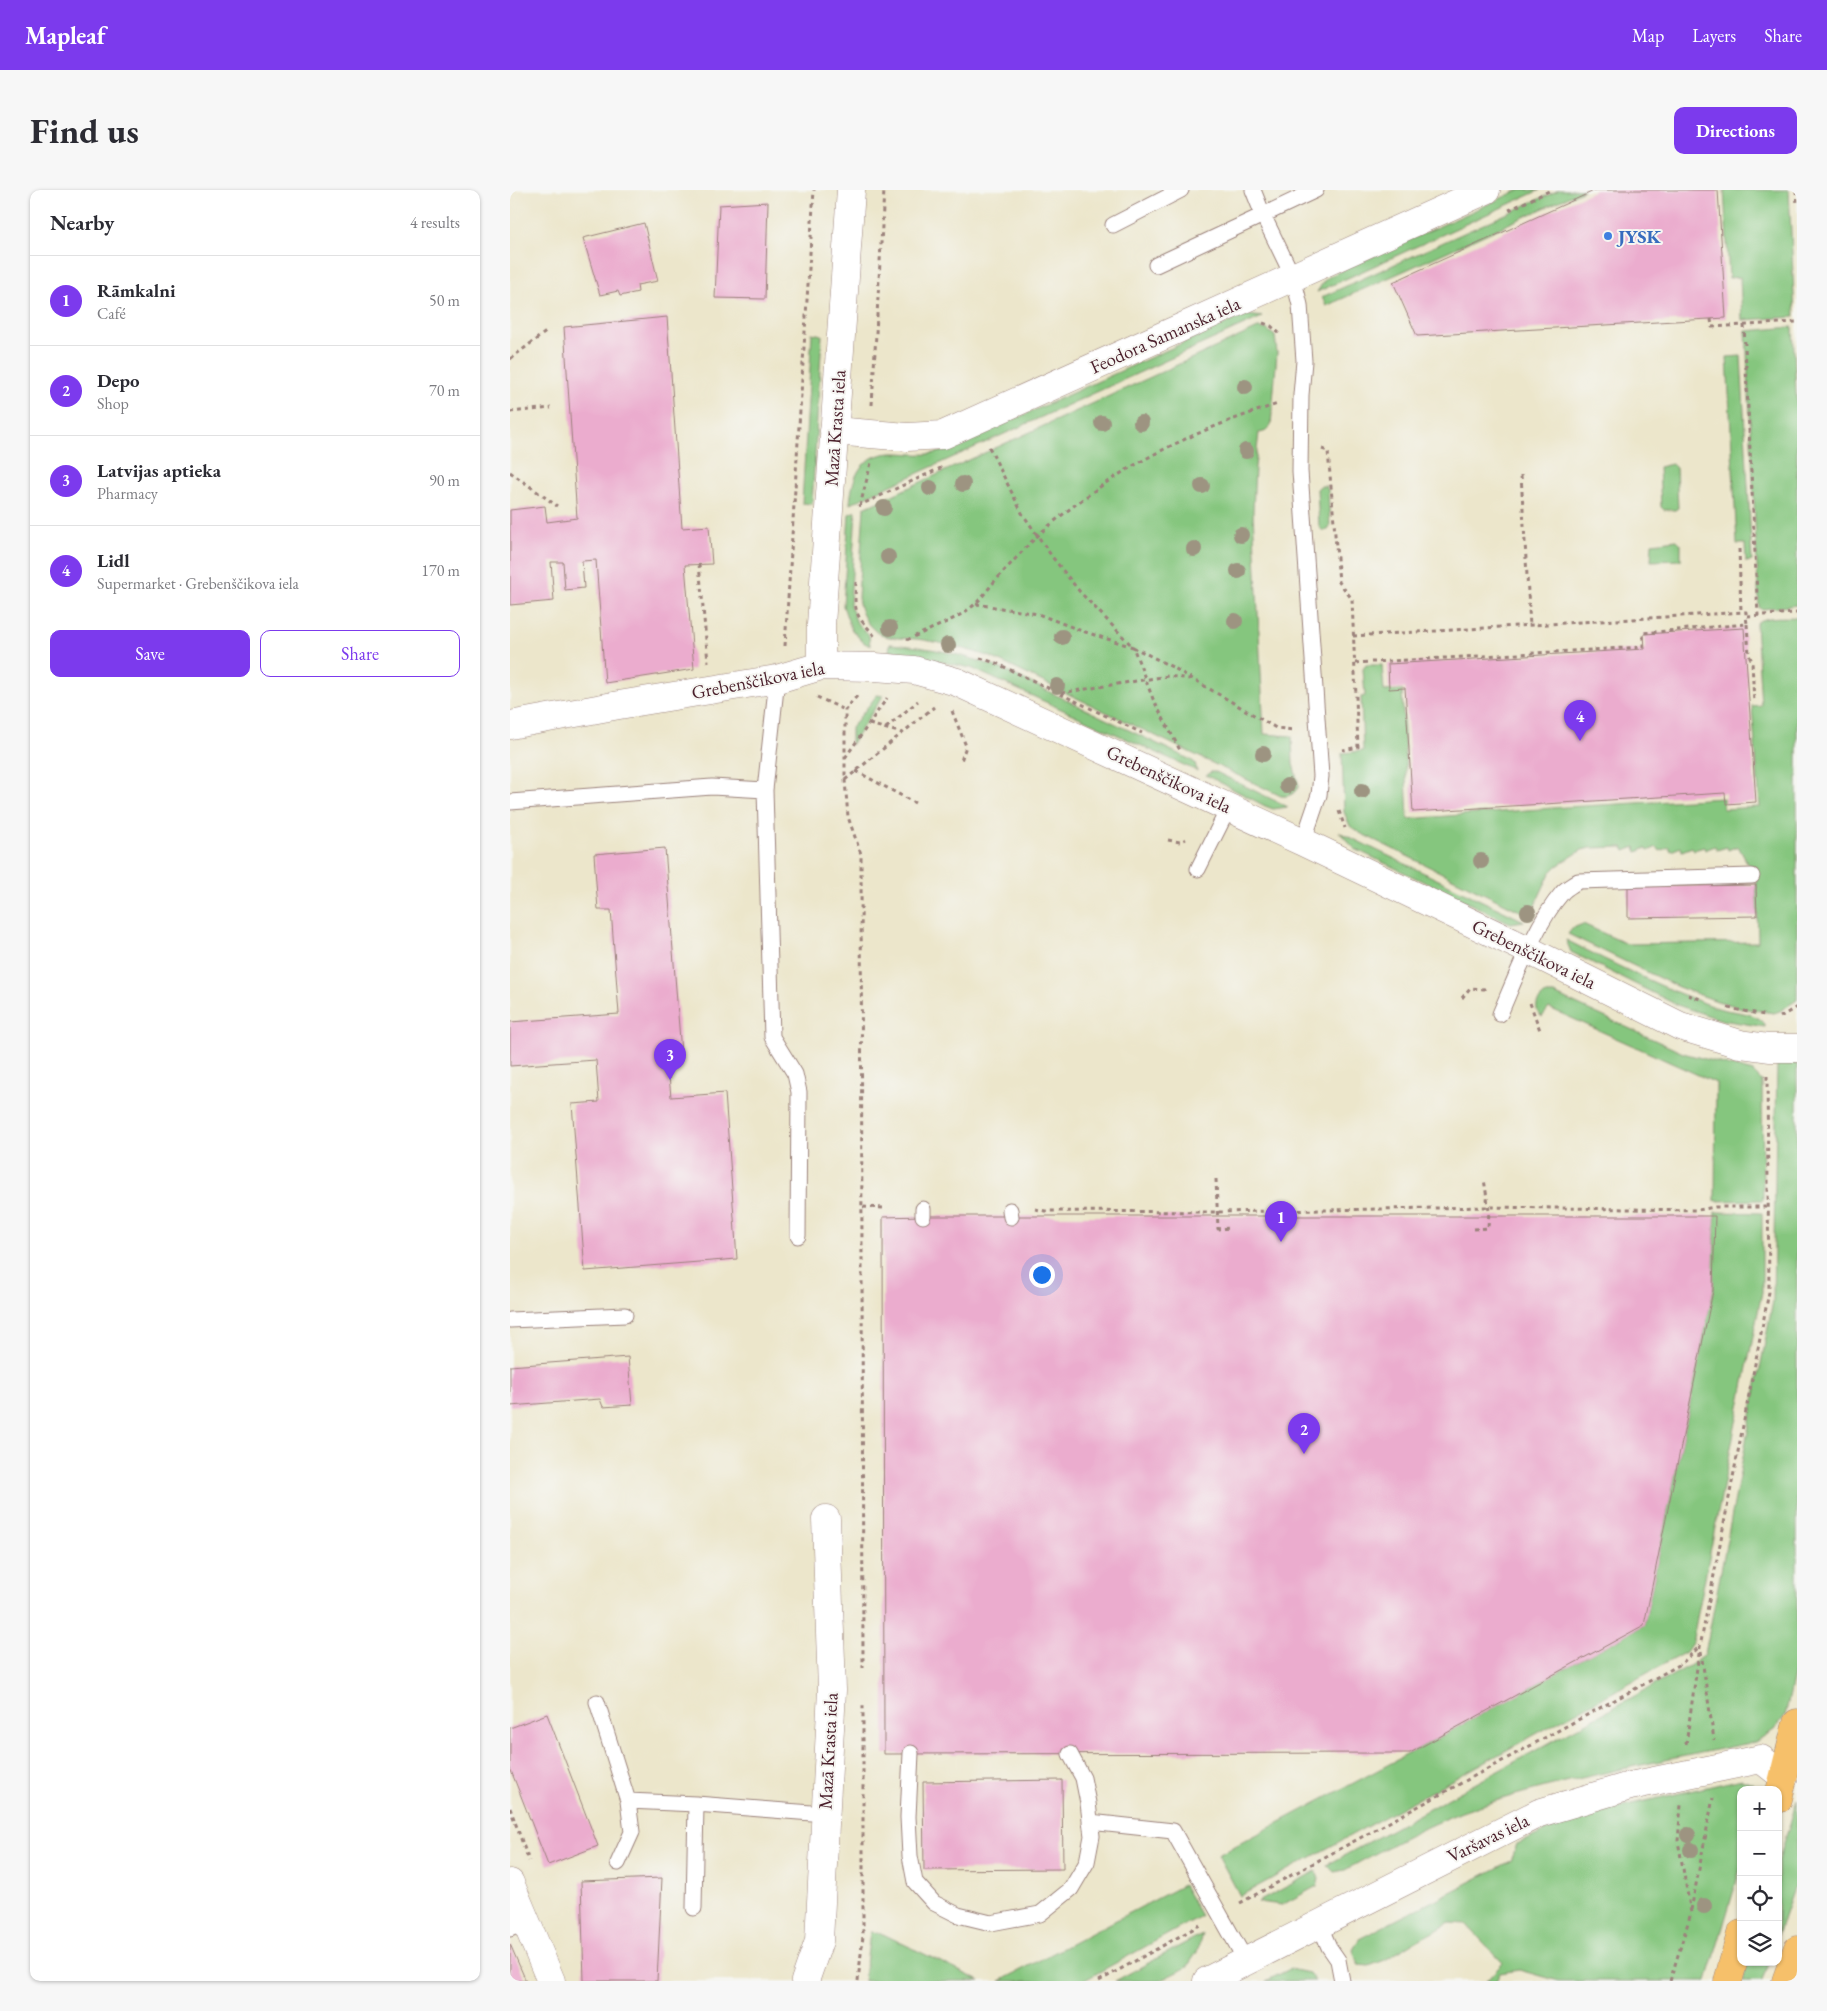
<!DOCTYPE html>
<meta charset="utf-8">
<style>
body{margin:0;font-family:"EB Garamond",serif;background:#f7f7f7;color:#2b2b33}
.controls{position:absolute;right:15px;bottom:15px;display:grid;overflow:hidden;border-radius:10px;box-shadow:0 1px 4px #0004}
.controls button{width:45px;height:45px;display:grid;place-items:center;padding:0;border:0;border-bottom:1px solid #e1e1e2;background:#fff;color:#2b2b33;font:25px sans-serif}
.you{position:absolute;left:531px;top:1084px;width:18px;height:18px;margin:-12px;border:4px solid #fff;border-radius:50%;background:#1a73e8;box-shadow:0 0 0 8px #1a73e833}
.badge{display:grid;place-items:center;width:32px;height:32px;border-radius:50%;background:#7c3aed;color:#fff;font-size:16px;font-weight:700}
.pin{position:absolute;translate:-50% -41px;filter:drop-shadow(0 1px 2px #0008)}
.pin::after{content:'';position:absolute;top:26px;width:18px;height:15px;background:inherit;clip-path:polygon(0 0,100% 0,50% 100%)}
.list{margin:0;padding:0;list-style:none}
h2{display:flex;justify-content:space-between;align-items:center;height:65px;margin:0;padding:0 20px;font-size:21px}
h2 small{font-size:16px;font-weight:400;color:#7c7c81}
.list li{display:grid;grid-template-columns:32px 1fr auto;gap:15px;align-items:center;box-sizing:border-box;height:90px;padding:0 20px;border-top:1px solid #e1e1e2}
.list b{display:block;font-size:19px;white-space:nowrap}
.list p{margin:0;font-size:16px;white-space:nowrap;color:#7c7c81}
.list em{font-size:16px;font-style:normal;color:#7c7c81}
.actions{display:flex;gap:10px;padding:15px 20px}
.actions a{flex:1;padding:11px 0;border:1px solid #7c3aed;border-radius:10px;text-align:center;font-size:18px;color:#7c3aed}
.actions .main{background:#7c3aed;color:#fff}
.icon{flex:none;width:28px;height:28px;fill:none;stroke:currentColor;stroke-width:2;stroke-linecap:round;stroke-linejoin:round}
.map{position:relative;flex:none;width:1287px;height:1791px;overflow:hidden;border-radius:10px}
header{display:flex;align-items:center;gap:30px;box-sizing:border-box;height:70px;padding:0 25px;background:#7c3aed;color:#fff}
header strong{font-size:24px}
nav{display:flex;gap:28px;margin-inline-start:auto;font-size:18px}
.intro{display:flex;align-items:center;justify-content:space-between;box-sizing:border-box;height:120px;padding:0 30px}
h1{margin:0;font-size:35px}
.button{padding:12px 22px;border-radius:10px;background:#7c3aed;color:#fff;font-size:18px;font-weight:700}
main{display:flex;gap:30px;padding:0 30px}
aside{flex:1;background:#fff;border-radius:10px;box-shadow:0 1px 4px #0004}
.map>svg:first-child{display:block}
.green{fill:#85c67e;stroke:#687254}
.building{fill:#ebacce}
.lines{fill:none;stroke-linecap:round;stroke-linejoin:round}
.service-casing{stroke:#9b827b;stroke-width:17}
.minor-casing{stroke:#9b827b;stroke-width:29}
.trunk-casing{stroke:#9b827b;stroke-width:29}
.path{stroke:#9b827b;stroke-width:3;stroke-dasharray:4 4;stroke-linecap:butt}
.service{stroke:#fff;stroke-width:15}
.minor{stroke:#fff;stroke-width:28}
.trunk{stroke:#f6c06b;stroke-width:28}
.tree{fill:#9d9481}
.shop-dot{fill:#3f7fe0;stroke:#f6f6f2;stroke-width:2}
.labels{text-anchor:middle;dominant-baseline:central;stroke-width:4;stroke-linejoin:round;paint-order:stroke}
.shop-label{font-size:19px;font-weight:bold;fill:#366cbe;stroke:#f6f6f2;text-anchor:start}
.street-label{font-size:19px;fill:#4a1f2b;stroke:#f6f6f2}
</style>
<header>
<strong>Mapleaf</strong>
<nav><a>Map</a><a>Layers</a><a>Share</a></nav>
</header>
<div class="intro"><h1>Find us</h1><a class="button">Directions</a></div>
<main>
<aside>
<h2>Nearby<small>4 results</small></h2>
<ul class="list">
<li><span class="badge">1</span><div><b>Rāmkalni</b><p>Café</p></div><em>50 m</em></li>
<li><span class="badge">2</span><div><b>Depo</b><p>Shop</p></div><em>70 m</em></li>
<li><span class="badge">3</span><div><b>Latvijas aptieka</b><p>Pharmacy</p></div><em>90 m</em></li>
<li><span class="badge">4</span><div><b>Lidl</b><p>Supermarket · Grebenščikova iela</p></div><em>170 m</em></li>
</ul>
<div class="actions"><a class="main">Save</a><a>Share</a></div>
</aside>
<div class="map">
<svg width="1287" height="1791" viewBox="0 0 1287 1791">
<rect width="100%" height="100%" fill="#f6f6f2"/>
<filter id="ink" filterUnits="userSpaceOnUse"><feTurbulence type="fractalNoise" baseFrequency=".02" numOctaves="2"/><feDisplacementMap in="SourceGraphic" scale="10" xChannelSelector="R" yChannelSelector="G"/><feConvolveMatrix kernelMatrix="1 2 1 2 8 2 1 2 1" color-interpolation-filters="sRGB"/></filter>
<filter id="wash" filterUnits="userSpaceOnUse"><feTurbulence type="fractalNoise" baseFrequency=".0096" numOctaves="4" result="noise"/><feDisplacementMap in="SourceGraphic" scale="20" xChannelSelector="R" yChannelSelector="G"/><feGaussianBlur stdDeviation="1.12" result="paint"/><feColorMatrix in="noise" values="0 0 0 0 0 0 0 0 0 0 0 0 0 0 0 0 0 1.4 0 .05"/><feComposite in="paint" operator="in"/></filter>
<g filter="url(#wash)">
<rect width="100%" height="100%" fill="#ece6cb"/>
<path class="green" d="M1009,0H1030L807,102L814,91L820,86Z
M1049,0H1074L816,116L812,107Z
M1214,0H1279L1285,127L1232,130L1230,87L1219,88Z
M738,125L752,127L340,314C342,286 351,264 383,263C402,263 414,267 434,261L728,128Z
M1283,137L1287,224V415L1253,419L1249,418L1236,141Z
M748,138L756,139L765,146L767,163L761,235L754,242L749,243L745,277L743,322L754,544L782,546L783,574L789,596C784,604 780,607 771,606L481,467C459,460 437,454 414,450C402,448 390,449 379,447C360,443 350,425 348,407L354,318Z
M302,143L312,145L302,314L292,313Z
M1231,166L1242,371L1236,372L1235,354H1227L1217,167Z
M1162,274L1166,278L1168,318L1165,320H1154L1151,317L1149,277Z
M810,296H816L818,300L820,337L818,340L813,341L809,337L807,299Z
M346,321L340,415L347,433L359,445L360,456L353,452L341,439L333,416L339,324Z
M1167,350L1171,354V370L1141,371L1142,353Z
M1287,427V810L1270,821L1264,823L1236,819L1207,811L1168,797L1058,744L1063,738L1073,734L1117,754L1248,752L1246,677L1239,676L1228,656L1218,660L1217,657L1207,660L1205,656L1195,660L1194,657L1184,660L1182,657L1172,661L1171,657L1161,661L1159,657L1150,661L1147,657L1138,661L1136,658L1127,662L1125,657L1115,661L1113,657L1080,658L1072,660L1047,676L1040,683L1020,726L850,643L840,636L834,622L832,563L853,561L851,507L855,506L853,479L856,475H872L874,501L892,500L898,629L1056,617L1213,608V619L1250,617L1242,516L1251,515L1246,433C1255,425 1276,428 1287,427Z
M380,454C420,457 457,465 494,480L681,570L685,573L687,581L461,478L379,461Z
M367,505L373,506L341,555V538Z
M701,582H706L778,617L763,619L755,616L696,585Z
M829,642L1014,731L1001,733L996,731L845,659Z
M1056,750C1106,775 1156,800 1208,818C1222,823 1246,821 1255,834V837L1212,830L1167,815L1061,762Z
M1036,804H1044L1173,863L1243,882L1252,891L1253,1010L1205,1011L1206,893L1039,818L1032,827C1023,818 1026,811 1036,804Z
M1267,873L1287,874V1472L1275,1526L1264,1540L1245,1552C1153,1571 1059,1587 969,1616C922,1631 878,1657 835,1680L824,1682L817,1675L1181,1475L1195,1464L1263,1111Z
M1205,1022L1252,1023V1102L1182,1453L1176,1462L730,1706L708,1665L900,1563L1134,1435L1203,1101Z
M1232,1589L1242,1593L1245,1600H1231V1676L1197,1791H1048L1009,1780L990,1783L986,1791H976L993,1773L956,1734L940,1733L903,1753L875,1770L859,1776L848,1775L843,1760L849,1749L1001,1671L1007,1654L1070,1626Z
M1287,1610V1690L1268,1744V1673Z
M806,1681L809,1689L807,1696L772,1715L748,1712Z
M673,1695L691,1726L573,1791H490Z
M360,1742L373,1744L470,1791H354Z
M692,1744L687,1762L677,1777L649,1791H605Z
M1238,1772H1258L1252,1791H1233Z
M780,1779L799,1783L805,1791H756Z"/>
<g id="blocks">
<path class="building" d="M1086,0H1208L1216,128L907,146L883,92Z
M258,12L255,109L205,108L209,15Z
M134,33L148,91L127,95L128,102L110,106L108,101L90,105L73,48Z
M157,127L172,338L199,336L202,374L175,375L184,479L95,493L86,370L72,371L74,398L55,400L53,372H41L44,411L0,415V320L35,316L37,332L67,328L54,137Z
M1234,438L1246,612L1216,614L1215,603L903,622L895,498L879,499L878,474L1135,459L1134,444Z
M155,658L171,863L157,865L161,907L215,903L227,1069L75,1081L62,914L89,912L86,870L0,876V832L109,824L101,720H88L84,664Z
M1246,695L1247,726L1118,728V697Z
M413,1026H1205L1203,1101L1134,1435L900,1563L374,1564L373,1027Z
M118,1167L122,1215L93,1217L90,1209L0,1216V1176Z
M37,1524L88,1656L38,1675L0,1578V1538Z
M552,1590L553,1679L414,1680L413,1592Z
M152,1688L147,1791H74L71,1691Z
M0,1754L16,1791H0Z"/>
</g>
</g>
<g filter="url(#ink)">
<use href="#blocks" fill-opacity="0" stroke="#9b827b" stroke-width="1"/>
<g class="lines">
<defs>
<path id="service" d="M603,35L671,0
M646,75L753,25L743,0
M267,489L255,600L262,847L285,884L289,902L288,1046
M0,612L202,597L255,600
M793,652L809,605L811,586L790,281L791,205L794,171L790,115L783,87L753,25L806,0
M688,679L719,617
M990,824C1006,787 1026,733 1052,703C1056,698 1063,695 1068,691L1242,686
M500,1020L501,1027
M413,1026V1019
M0,1130L115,1125
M87,1512L118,1611L122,1642L108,1673
M401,1563L398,1627L400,1666L405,1692L424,1713L448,1725L481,1733L530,1724L561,1699L577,1672L582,1646L578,1613L573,1588L560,1564
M118,1611L186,1614L315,1624
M580,1632L663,1641L736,1771
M184,1718L186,1614
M809,1734L819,1757L828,1770L832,1791
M0,1739L16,1732"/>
<path id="minor" d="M324,241L397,247L433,245L976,0
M311,476V435L341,0
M0,535L109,515L267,489L311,476L365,477L404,480L447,492L793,652L1018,760L1170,836L1230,854L1259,858H1287
M0,1693L41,1791
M295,1791L309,1751L322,1500L316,1329
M697,1791L1029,1623L1120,1596L1251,1569L1274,1587"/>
<path id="trunk" d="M1268,1609L1287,1533
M1218,1791L1231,1744
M1276,1791L1287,1760"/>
</defs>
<use href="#service" class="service-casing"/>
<use href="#minor" class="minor-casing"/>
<use href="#trunk" class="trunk-casing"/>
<path class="path" d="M1286,0L1287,15
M999,20L1041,0
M1201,129L1202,137L1287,132
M753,133L761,136L769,143
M1234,135L1248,426
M0,169L37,141
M362,215L374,0
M0,222L41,218
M479,257L512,323L543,368L570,402L623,457L664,478L766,538L784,540
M812,259L818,261L829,392L842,409L848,557L833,560
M0,282L47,316
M1011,285L1020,436
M348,316L435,276
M350,316L361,273
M1229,359L1231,422
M189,374L198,472
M346,392C345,405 343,419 351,430C356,437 362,441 366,449
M466,414L528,424L572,441L623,457L643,509L671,562
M1237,434L1239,465L1242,471L1244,513
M843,446L1236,422V426
M397,450C419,439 445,431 464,415C472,408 478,399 484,392C502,373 520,351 540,335C611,275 680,242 768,214
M275,456L304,0
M470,468L486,473L632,543
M845,473L1133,457V443L1237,434L1236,426L1287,423
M551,503L658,486L680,489
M347,506L335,520V590L338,627L351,664L353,1478
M307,507L335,520
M442,521L456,556L451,571
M359,534L392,543
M376,538L408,511
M335,568L377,508
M346,581L405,613
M335,590L424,517
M829,621L835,638
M658,650L670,652L676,649
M1178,805L1193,810
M952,808L960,798L974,799L977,797
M1020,813L1031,843
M1218,818L1254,825
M1270,827L1287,817
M706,989L708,1039L720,1038
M353,1017L375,1018
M525,1019L535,1021L706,1022L978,1017L1188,1020L1205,1017H1260
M964,1039L978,1038L979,1021L974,989
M1191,1462L1204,1550
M1176,1554L1190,1457L1259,1102L1257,886
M0,1618L19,1671
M730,1713L1171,1474L1189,1457
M1181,1720L1203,1608
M348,1791L353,1746V1512
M589,1791L690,1735
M1160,1791L1181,1723L1168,1651L1171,1615"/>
<use href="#service" class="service"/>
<use href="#minor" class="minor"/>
<use href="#trunk" class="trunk"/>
</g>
<g class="tree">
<circle cx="735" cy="197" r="8"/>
<circle cx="592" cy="233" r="8"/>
<circle cx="631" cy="233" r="8"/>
<circle cx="736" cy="261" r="8"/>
<circle cx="453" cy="294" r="8"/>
<circle cx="692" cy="296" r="8"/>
<circle cx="420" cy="298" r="8"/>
<circle cx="374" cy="318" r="8"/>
<circle cx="731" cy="345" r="8"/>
<circle cx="684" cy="359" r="8"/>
<circle cx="378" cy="367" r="8"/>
<circle cx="728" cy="381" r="8"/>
<circle cx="725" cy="431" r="8"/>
<circle cx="380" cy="438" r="8"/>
<circle cx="552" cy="447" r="8"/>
<circle cx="438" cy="455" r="8"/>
<circle cx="547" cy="496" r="8"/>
<circle cx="753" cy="564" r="8"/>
<circle cx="777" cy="596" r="8"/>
<circle cx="852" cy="601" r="8"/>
<circle cx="971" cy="671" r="8"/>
<circle cx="1018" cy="722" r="8"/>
<circle cx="1178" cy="1645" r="8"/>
<circle cx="1181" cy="1660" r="8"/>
<circle cx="1194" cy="1716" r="8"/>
</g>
</g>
<circle class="shop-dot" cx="1098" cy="46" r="5"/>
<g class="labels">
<g class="shop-label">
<text x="1108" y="46">JYSK</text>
</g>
<g class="street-label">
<text transform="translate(655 145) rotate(-24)">Feodora Samanska iela</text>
<text transform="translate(325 238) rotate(-86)">Mazā Krasta iela</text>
<text transform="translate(248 490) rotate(-11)">Grebenščikova iela</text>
<text transform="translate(659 589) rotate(25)">Grebenščikova iela</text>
<text transform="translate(1024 764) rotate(26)">Grebenščikova iela</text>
<text transform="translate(318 1561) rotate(-87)">Mazā Krasta iela</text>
<text transform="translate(978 1648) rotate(-26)">Varšavas iela</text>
</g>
</g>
</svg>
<div class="controls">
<button>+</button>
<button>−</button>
<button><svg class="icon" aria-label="locate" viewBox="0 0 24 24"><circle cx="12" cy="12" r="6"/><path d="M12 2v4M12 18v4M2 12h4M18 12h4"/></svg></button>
<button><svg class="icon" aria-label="layers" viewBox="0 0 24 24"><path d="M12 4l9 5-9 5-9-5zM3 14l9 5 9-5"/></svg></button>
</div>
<div class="you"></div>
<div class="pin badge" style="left:771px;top:1052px">1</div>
<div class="pin badge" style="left:794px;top:1264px">2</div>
<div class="pin badge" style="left:160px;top:890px">3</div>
<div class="pin badge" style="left:1070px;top:551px">4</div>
</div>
</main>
